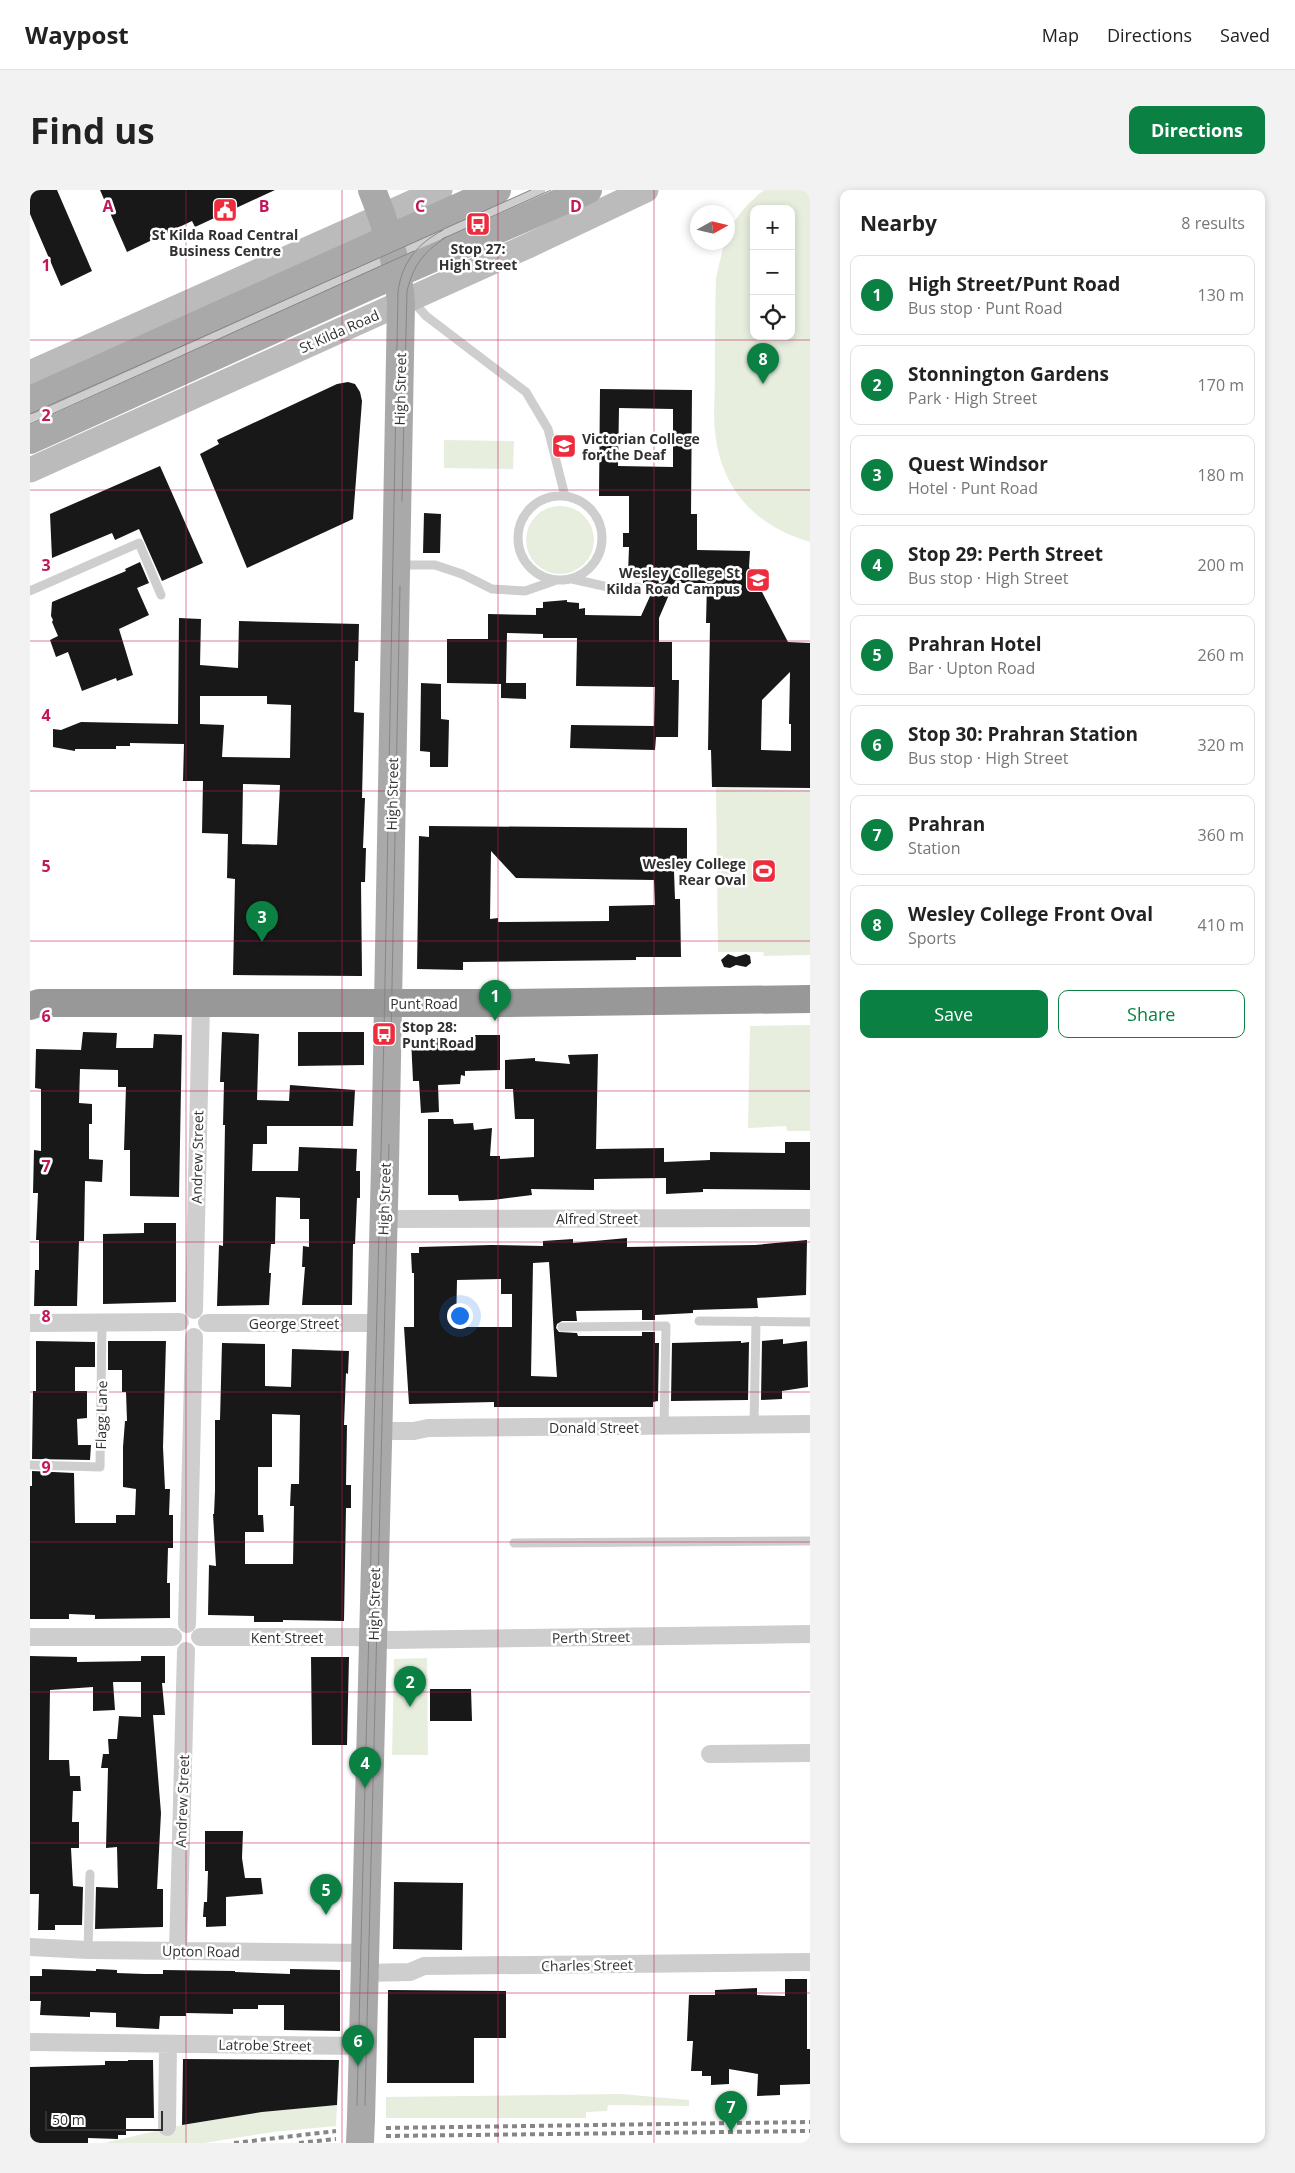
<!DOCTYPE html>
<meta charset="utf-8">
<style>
body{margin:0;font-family:"Open Sans",sans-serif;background:#f2f2f2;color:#222}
.controls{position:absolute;right:15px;top:15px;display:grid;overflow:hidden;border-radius:10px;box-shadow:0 2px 8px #0003}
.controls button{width:45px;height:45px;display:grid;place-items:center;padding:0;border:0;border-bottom:1px solid #e0e0e0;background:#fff;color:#222;font:25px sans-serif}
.compass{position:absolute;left:660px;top:15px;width:45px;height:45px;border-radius:50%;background:#fff;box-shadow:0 2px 8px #0003;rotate:82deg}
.scale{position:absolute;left:15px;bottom:12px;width:118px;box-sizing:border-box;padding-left:5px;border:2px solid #313131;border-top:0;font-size:14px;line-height:18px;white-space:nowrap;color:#313131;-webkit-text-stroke:4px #fff;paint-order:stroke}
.you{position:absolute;left:429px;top:1125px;width:18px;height:18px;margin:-12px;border:4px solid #fff;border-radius:50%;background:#1a73e8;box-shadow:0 0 0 8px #1a73e833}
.badge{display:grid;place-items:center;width:32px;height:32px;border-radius:50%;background:#0b8043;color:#fff;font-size:16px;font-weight:700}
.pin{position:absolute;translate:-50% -41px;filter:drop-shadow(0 1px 2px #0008)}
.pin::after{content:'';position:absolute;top:26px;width:18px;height:15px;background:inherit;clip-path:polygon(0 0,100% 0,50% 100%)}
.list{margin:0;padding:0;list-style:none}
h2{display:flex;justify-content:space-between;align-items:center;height:65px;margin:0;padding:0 20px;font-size:21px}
h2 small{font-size:16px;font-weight:400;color:#767676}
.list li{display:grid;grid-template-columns:32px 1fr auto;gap:15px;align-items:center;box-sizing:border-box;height:80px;margin:0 10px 10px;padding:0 10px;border:1px solid #e0e0e0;border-radius:10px}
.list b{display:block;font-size:19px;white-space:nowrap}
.list p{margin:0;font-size:16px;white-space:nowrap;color:#767676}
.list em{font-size:16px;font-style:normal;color:#767676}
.actions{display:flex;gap:10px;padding:15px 20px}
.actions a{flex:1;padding:11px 0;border:1px solid #0b8043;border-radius:10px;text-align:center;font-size:18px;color:#0b8043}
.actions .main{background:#0b8043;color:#fff}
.icon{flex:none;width:28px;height:28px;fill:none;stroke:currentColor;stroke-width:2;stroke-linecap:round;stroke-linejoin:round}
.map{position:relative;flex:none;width:780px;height:1953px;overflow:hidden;border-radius:10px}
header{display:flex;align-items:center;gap:30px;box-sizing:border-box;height:70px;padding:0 25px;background:#fff;border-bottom:1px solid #e0e0e0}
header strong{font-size:24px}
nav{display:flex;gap:28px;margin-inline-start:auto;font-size:18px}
.intro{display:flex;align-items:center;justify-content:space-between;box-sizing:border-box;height:120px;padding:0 30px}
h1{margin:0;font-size:35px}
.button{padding:12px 22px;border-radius:10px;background:#0b8043;color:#fff;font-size:18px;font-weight:700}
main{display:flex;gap:30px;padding:0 30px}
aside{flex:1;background:#fff;border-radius:10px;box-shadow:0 2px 8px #0003}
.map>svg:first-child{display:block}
.green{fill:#e7eede;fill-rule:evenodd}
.building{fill:#181818;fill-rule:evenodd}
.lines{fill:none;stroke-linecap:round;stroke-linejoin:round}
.lane{stroke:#cecece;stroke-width:9}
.street{stroke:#cecece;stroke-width:18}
.secondary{stroke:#bbb;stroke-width:25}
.primary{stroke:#a9a9a9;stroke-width:28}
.highway{stroke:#989898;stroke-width:28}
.tram{stroke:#868686;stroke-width:1}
.rail{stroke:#868686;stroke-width:4;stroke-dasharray:5 4;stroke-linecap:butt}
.primary-bridge{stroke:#a9a9a9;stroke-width:28}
.grid{fill:none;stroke:#c2185b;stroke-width:1;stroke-opacity:0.55}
.labels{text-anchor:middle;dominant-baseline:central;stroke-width:5;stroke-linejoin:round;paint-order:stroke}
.poi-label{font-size:14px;font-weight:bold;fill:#313131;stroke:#fff}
.street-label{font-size:14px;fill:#313131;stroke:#fff}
.grid-label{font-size:16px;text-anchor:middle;font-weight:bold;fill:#c2185b;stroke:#fff;stroke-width:5;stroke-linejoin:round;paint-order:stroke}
</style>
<header>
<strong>Waypost</strong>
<nav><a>Map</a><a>Directions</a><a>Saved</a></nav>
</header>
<div class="intro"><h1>Find us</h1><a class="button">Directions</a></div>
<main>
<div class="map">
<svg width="780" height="1953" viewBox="0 0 780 1953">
<rect width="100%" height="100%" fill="#fff"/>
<path class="green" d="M734,0H780V352C726,337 690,298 685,241C683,224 685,205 685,188C685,155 685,122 686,88L694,53L698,52C698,32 719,12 734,0ZM724,19H761V146H724Z
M414,250L484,251L483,279L414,278Z
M496 350a34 34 0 1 1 68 0a34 34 0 1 1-68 0Z
M686,598L780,600V765L734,766L733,762H688Z
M780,835V941H757L756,936L718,938L720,836Z
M397,1468L398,1565H362L364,1469Z
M591,1904L659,1910V1916L578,1915L577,1921L556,1922V1928H356V1907Z
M307,1915L306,1936L243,1942L174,1953H74L152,1935L232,1922Z"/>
<path class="building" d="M0,0H27L62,81L31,96L0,24Z
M70,0H245L165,37L162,31L97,62Z
M318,192L325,194L330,202L332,211L323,329L217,378L170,264L189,254L187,250L307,194Z
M570,199L662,200L661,324H667V360L720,361L719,377L758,452L780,453V598L682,597L681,560H678L680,433H676L677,393H644L629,428V452H642V490H649L648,547H626L625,560L540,558L541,535L624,536L625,497L546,496L547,448H513V444L477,443L476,493H496V509L471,508V494L417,493V449H458V424L506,425V418H513V412L537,410V412L549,413V419L555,418V425L611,426L626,393H613V384H598L599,357H593V343H599V306H569ZM589,218L643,219V277L588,276ZM760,482L759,534H761V561L731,560L732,510Z
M130,276L173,373L132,391L109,339L85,350L82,343L22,368L20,324Z
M394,323L411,324L410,363H393Z
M110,372L119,393L107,398L119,425L89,439L103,485L87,491L86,488L52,501L38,462L26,467L20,450L28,446L22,432L23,430L21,426L22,412L96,381L95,379Z
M149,428L171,429L170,475L208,478L209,431L329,434L328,471H325L324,522L334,523L332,608H335L333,658H336L335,692H331L332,786L203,785L205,689L197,688L198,644L172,643L173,591H153L154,554L100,553V556H86V559H45V561L23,557V539L31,540L51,532L148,534ZM170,506H237V514L261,515L260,568L192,567L194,535L170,534ZM213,594L250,595L247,655L212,654Z
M391,493L411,494V529L419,530L418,577H400V562L390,561Z
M399,636L657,638V681H644L645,709H650L651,767H606V770L433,772V780L387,779L389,646L399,647ZM461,661L486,688L624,690L625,715L579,716V731L468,732V728L460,729Z
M698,764L706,767L716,764L720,766L721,773L716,777L706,775L700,778L694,777L691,770Z
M53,842L87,843L86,858H123L124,844L152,845L149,1007L100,1006V960H94L96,897H88V880L50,879L49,913L62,914V934H59V969L73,970L72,992L55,991L54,1051H49L47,1116H4L5,1080H9V1050H6L8,1003H3L4,960L11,961V899L5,898L6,859L51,860Z
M192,842L229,844L227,910L259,911L260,895L325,900L323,936H237V954H223L222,981H268L269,957L327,959L326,981H330V1008H327L325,1054H323L322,1115H272L275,1077H272L273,1056L279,1057V1029H270V1008L246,1007L245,1054H241L239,1083H241L239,1115L187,1116L189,1055L193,1056L195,935H193L194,892H190Z
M268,842H334V875L268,876Z
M445,845H470V880L435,881V886L431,885L430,894L408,895L409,922L391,923L389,891H383L381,848H410V852L445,853Z
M568,864L566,959L634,958V972L680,970V962L755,963V952H780V1000L673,999V1002L636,1004V988L564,989V1000L501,999L502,1005L463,1010L429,1011L428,1005H398V929H423L424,934L443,933L444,940L462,938L460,966H470V969L504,967V929H485L483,899H475V870L505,868V871L540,874L538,865Z
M114,1033H146V1112L73,1114V1044L114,1043Z
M597,1048V1057L725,1055L777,1050L776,1105L727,1108L728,1118L663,1120V1123L625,1125V1130H612V1120L546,1121L547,1131H532L527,1134L526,1138L529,1142L547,1143L548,1146H612V1142H625V1153H629L628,1211L623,1212V1217H464V1212L379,1214L374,1137H384V1083H382L381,1063H389V1057L461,1055L513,1056V1051L543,1049V1053ZM519,1072L527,1187L501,1186L503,1073ZM471,1089V1104H482V1137H426L427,1090Z
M753,1149V1154L777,1151L778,1197L752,1201V1209L731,1210L732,1151Z
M6,1151L65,1152V1177H45V1201H57V1228L47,1229L48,1255H61L60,1270L2,1269L3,1201H6Z
M78,1151H136L133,1257L135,1299H140L139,1325H143V1358H138L137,1393H140V1428L65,1429V1425L39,1424V1429H0V1296H2V1281L44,1283L45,1333H86V1325H105L106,1299L93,1297V1257L95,1231H97L96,1202H92V1180H78Z
M711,1151V1153L719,1152L718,1210L641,1211L642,1153Z
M192,1153L235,1154V1196L261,1197L262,1159L319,1161L318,1184L316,1183L314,1235H317L316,1295H321V1318H316L314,1431L253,1430V1432H224V1426L178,1425L179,1375L186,1376L183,1324H184L185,1301V1230H190ZM242,1224L270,1225L269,1294H261L260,1316H264L263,1374H215V1342H234L233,1325H228V1277H242Z
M0,1466L47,1467V1472L111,1471V1466H135V1493H132L135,1525H123L131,1623L127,1699H133V1737L65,1739L66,1697L88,1698L87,1657L76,1658L78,1578H71L73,1564H79L78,1549H87L89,1526L111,1527V1492H83L85,1520L63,1521V1497L20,1500L19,1570H39L40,1586H50L51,1601H43L42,1632H49V1658H41L43,1696L53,1697L52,1735H25V1740H8L9,1704H0Z
M281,1467H319L317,1555H282Z
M400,1499H441L442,1531H400Z
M175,1641H213L212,1668L215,1688H231L233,1704L196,1707V1736L176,1737V1727H173L174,1712H177L178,1681H175Z
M364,1692L433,1693L432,1760L363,1759Z
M12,1779L66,1781V1779L87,1780V1783L115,1784H133V1780L205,1781V1782L260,1784V1779L310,1780V1841L254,1840V1815H228V1819H203V1824L156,1823V1826H130L129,1839L86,1837V1823L60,1822V1827L10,1825L11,1811H0V1786H12Z
M755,1789H777V1859H780V1894L750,1895V1905L727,1906L728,1884L699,1879V1894L681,1895V1886H672V1881H661L663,1851H657L659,1805H685V1800L727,1798V1805L755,1806Z
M358,1800L476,1801V1848H444V1893H357Z
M153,1869L309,1870L307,1915L232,1922L152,1935Z
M98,1870H123L124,1928H96V1945H88V1949L58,1948V1953H0V1877L75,1875V1871H98Z"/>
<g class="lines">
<path class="lane" d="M382,110L396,126L496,202L518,239L535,306
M0,229L511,0
M488 348a42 42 0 1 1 84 0a42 42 0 1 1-84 0Z
M369,375H405L432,384L462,399L495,401L524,391
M542,389L592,400L608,397
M0,401L109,353L131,405
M669,1131L779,1132
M532,1137L636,1136L634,1236
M724,1234L726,1131
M0,1275L70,1277L72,1133
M484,1353L780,1351
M58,1760L60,1684"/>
<path class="street" d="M353,1029L780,1028
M164,1120L171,814
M0,1133L150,1132
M177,1133H350
M348,1241H384L398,1238L780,1234
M157,1434L164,1147
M0,1447H143
M170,1447H325L360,1450L780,1444
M680,1564L780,1563
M0,1757L58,1760L335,1763
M148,1761L156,1461
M334,1783L380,1782L394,1776L780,1772
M0,1852L332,1856
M137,1937L138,1854"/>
<path class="secondary" d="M0,183L410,0
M0,280L500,55L616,0"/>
<path class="primary" d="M0,210L467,0
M0,250L337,97L558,0
M331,1929L355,976L371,113C368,73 357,37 342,0"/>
<path class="highway" d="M0,816L9,813H475L780,809"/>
<path class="tram" d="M412,49L521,0
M0,224L501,0
M0,234L384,61
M372,311L377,101C384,74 393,63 416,47
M361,846L370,396
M326,1953L354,844L368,102C372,72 387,54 413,40
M334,1953L359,954"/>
<path class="rail" d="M356,1938L780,1932
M356,1946L780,1941
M204,1953L306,1941
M269,1953L306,1949"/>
<path class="primary-bridge" d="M330,1953L331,1929"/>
</g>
<path class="grid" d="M156,0V1953M312,0V1953M468,0V1953M624,0V1953M0,150H780M0,300H780M0,451H780M0,601H780M0,751H780M0,901H780M0,1052H780M0,1202H780M0,1352H780M0,1502H780M0,1653H780M0,1803H780"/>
<defs>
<symbol id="civic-square" viewBox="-11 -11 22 22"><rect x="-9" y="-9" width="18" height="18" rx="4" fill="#ed2d3d" stroke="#fff"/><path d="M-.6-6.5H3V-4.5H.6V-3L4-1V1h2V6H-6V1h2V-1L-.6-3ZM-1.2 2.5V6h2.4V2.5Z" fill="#fff"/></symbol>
<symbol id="bus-square" viewBox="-11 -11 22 22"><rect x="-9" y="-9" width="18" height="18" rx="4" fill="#ed2d3d" stroke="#fff"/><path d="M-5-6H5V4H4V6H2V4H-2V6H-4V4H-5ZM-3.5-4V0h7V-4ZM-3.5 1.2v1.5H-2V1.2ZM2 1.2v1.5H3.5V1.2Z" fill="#fff"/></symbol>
<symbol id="school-square" viewBox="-11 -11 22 22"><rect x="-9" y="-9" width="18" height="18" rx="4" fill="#ed2d3d" stroke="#fff"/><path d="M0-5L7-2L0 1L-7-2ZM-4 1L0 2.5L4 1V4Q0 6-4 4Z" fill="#fff"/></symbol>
<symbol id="stadium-square" viewBox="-11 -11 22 22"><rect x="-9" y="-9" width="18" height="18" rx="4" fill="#ed2d3d" stroke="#fff"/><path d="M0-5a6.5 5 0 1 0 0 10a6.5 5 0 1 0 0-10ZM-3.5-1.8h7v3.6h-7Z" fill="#fff"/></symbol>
</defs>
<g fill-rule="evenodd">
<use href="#civic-square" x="181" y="6" width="28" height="28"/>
<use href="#bus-square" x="434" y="20" width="28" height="28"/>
<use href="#school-square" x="520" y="242" width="28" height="28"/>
<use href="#school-square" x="714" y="376" width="28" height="28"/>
<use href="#stadium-square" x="720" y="667" width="28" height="28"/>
<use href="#bus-square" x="340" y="830" width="28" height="28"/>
</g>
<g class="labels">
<g class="poi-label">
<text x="195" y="44">St Kilda Road Central<tspan x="195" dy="16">Business Centre</tspan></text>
<text x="448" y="58">Stop 27:<tspan x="448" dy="16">High Street</tspan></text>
<text x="552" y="248" text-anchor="start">Victorian College<tspan x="552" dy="16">for the Deaf</tspan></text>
<text x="710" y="382" text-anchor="end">Wesley College St<tspan x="710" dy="16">Kilda Road Campus</tspan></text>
<text x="716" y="673" text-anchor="end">Wesley College<tspan x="716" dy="16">Rear Oval</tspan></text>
<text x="372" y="836" text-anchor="start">Stop 28:<tspan x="372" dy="16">Punt Road</tspan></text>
</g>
<g class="street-label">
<text transform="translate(309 141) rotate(-24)">St Kilda Road</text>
<text transform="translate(370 199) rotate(-89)">High Street</text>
<text transform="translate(362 604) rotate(-89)">High Street</text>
<text x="394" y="813">Punt Road</text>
<text transform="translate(167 967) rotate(-89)">Andrew Street</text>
<text transform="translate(354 1009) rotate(-88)">High Street</text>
<text x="567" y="1028">Alfred Street</text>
<text x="264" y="1133">George Street</text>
<text transform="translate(71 1225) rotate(-89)">Flagg Lane</text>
<text x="564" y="1237">Donald Street</text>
<text transform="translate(344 1414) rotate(-89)">High Street</text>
<text x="257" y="1447">Kent Street</text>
<text transform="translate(561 1447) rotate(-1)">Perth Street</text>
<text transform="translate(152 1611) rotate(-88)">Andrew Street</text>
<text transform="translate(171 1761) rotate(1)">Upton Road</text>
<text transform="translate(557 1775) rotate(-1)">Charles Street</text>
<text transform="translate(235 1855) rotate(1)">Latrobe Street</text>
</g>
</g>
<g class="grid-label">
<text x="78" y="22">A</text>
<text x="234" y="22">B</text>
<text x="390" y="22">C</text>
<text x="546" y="22">D</text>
<text x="16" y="81">1</text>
<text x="16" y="231">2</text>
<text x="16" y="381">3</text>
<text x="16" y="531">4</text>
<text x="16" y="682">5</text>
<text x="16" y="832">6</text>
<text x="16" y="982">7</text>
<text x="16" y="1132">8</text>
<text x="16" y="1283">9</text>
</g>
</svg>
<div class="controls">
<button>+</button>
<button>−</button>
<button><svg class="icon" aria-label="locate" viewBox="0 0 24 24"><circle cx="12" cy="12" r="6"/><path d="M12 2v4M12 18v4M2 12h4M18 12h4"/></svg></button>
</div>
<svg class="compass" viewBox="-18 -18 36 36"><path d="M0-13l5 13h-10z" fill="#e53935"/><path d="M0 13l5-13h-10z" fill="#767676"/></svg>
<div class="scale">50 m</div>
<div class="you"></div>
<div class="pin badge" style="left:465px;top:831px">1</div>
<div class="pin badge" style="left:380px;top:1517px">2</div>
<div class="pin badge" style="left:232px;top:752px">3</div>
<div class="pin badge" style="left:335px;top:1598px">4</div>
<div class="pin badge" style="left:296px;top:1725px">5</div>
<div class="pin badge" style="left:328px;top:1876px">6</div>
<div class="pin badge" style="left:701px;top:1942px">7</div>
<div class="pin badge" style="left:733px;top:194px">8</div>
</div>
<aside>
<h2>Nearby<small>8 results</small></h2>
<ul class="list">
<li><span class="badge">1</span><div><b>High Street/Punt Road</b><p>Bus stop · Punt Road</p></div><em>130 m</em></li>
<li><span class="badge">2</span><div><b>Stonnington Gardens</b><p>Park · High Street</p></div><em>170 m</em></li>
<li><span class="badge">3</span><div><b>Quest Windsor</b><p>Hotel · Punt Road</p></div><em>180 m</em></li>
<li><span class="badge">4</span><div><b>Stop 29: Perth Street</b><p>Bus stop · High Street</p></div><em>200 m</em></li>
<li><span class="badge">5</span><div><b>Prahran Hotel</b><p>Bar · Upton Road</p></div><em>260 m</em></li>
<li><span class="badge">6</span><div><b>Stop 30: Prahran Station</b><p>Bus stop · High Street</p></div><em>320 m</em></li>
<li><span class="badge">7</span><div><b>Prahran</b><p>Station</p></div><em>360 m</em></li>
<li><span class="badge">8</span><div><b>Wesley College Front Oval</b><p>Sports</p></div><em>410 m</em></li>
</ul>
<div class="actions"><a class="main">Save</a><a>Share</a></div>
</aside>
</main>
